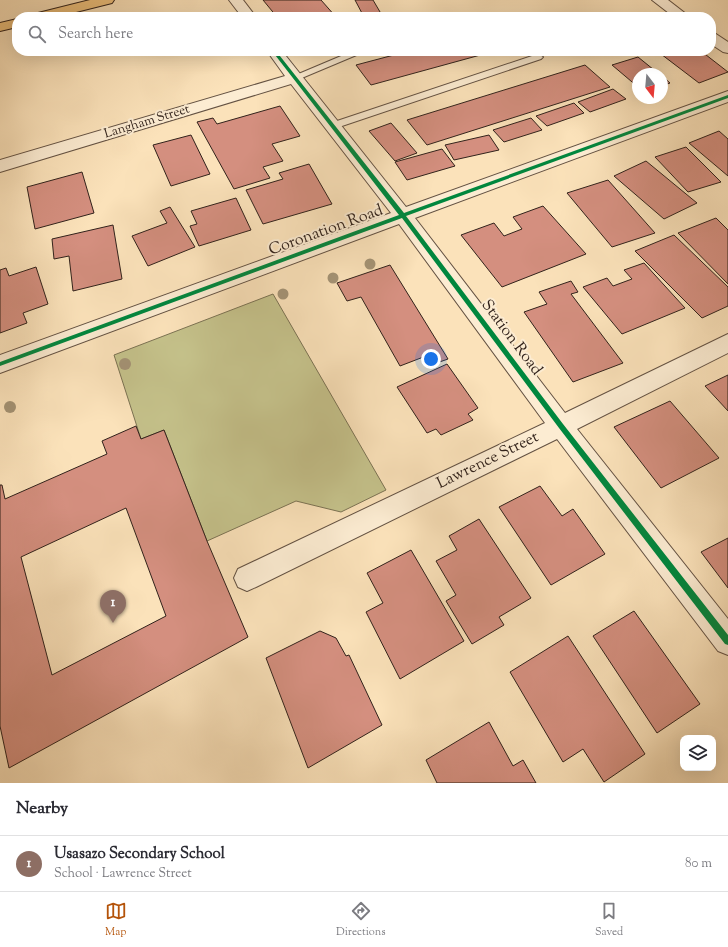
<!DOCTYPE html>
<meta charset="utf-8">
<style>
body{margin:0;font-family:"Sorts Mill Goudy",serif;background:#f7f7f7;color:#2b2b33}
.controls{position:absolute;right:12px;bottom:12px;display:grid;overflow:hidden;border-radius:8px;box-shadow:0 4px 16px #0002}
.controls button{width:36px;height:36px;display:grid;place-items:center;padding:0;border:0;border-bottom:1px solid #e1e1e2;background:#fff;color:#2b2b33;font:20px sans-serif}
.compass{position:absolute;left:632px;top:68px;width:36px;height:36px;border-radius:50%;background:#fff;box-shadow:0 4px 16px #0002;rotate:164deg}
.you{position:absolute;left:431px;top:359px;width:14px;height:14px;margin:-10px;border:3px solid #fff;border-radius:50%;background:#1a73e8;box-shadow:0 0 0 6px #1a73e833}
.badge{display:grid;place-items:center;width:26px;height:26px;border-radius:50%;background:#b45309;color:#fff;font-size:13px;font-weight:700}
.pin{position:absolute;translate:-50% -33px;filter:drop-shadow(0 1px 2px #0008)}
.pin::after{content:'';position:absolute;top:21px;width:14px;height:12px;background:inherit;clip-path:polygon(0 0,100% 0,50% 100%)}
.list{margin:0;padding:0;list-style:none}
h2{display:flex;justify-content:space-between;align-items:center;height:52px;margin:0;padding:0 16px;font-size:17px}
h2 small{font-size:13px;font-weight:400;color:#7c7c81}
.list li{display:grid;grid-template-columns:26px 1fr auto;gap:12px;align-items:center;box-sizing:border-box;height:56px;padding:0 16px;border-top:1px solid #e1e1e2}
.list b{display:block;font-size:15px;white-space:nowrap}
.list p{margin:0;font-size:13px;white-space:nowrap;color:#7c7c81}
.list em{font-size:13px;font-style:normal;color:#7c7c81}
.icon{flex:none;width:22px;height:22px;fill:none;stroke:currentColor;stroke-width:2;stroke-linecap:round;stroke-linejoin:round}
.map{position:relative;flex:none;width:728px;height:783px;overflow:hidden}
.search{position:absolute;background:#fff;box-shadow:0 4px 16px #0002;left:12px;right:12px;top:12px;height:44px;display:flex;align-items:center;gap:10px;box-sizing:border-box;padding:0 14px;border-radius:16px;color:#7c7c81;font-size:15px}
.sheet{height:108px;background:#fff}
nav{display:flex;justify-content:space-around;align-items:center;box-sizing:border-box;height:56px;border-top:1px solid #e1e1e2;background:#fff;font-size:11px;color:#7c7c81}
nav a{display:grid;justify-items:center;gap:2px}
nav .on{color:#b45309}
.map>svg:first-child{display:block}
.green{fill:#c5c28b;stroke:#7b7253}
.building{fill:#d48f7f;stroke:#31221b;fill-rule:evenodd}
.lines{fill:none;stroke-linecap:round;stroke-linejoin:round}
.service-casing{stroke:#645243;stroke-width:2}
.minor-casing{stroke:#645243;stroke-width:2}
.primary-casing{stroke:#31221b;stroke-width:2}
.service{fill:#fcecd2;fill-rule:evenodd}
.minor{fill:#fcecd2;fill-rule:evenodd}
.primary{fill:#eec17d;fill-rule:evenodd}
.cycleway-casing{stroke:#fcecd2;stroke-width:2}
.cycleway{fill:#00873e;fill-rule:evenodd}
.tree{fill:#a49375}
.labels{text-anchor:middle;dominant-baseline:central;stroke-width:4;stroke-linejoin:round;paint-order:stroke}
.far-street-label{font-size:13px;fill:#31221b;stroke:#fcecd2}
.street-label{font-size:16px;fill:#31221b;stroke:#fcecd2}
</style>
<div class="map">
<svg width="728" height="783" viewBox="0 0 728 783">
<rect width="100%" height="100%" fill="#fbe2ba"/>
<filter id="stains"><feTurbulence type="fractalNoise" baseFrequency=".005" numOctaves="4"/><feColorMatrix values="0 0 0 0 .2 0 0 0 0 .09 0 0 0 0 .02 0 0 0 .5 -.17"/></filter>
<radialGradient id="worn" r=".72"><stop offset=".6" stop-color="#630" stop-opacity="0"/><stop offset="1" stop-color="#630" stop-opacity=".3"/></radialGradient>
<path class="green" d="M273,294L386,490L341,512L296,501L207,541L164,430L141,439L114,355Z"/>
<path class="building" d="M263,0H321L336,17H277Z
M355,0H373L383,17H364Z
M409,51H495L371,85L356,65Z
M657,51H701L728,72L699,83Z
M638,57L659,74H638V87L612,65Z
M585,65L610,87L427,145L407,120Z
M662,76L670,83L662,86Z
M613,89L626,99L590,112L578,102Z
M574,103L584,113L547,126L536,116Z
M280,106L300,136L272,144L283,161L263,167L270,178L234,189L197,122L213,118L217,124Z
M531,118L542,130L504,142L493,130Z
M391,123L417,153L395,161L369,131Z
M719,131L728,139V176L689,143Z
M191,135L210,174L171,186L153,145Z
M489,135L499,150L454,160L445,145Z
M686,147L721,182L688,192L655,157Z
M442,149L455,166L407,180L395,162Z
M646,161L697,203L664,219L614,176Z
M309,164L332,204L263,224L246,190L283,179L279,173Z
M82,172L94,213L35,229L27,187Z
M608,180L655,233L612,247L567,193Z
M236,198L251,230L199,246L190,226L197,224L191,211Z
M543,206L586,254L502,287L461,235L494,223L504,236L522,229L513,217Z
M170,207L195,247L148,266L132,236L167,223L160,211Z
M716,218L728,230V284L678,233Z
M113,225L122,279L73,291L69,256L54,259L52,239Z
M674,235L728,287V306L702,318L635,251Z
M644,263L685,308L622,334L583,287L607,278L613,286L632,279L624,270Z
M390,265L448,359L431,365L426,356L400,366L361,297L347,301L337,283Z
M36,267L48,304L23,313L27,323L0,333V270L6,268L9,276Z
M571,281L578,292L571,294L623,363L573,382L524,312L547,304L539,292Z
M447,364L478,408L468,414L473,420L441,435L436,429L427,433L397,387Z
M728,375V411L705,386Z
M670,401L719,458L661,488L614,427Z
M136,426L141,439L164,430L207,541L248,637L9,768L0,726V485H2L5,499L107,454L102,441ZM126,508L166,616L52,675L21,557Z
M540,486L562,516L573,509L605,554L551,585L499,507Z
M479,519L531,598L499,617L504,625L472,644L446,601L456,595L436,561L457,550L449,536Z
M728,538V588L701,552Z
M411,550L464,641L400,679L366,612L383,603L367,573Z
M634,611L700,704L657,733L593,636Z
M320,631L336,638L346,656L349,655L382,725L308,768L266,658Z
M568,636L645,754L604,782L583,749L563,762L510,672Z
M489,722L513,766L523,760L536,783H437L426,760Z"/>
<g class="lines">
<defs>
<path id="service" d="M353,51H366L297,80L294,81L289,78Z
M538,54L543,57L541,59L336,128L332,129L327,126L328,124Z"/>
<path id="minor" d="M229,0H243L256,17H242Z
M652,0H668L690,17H674Z
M711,33L716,34L728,42V53L723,52L711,44Z
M267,51H282L406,207L728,91V102L415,218L565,413L728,334V353L577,429L728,619V655L718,651L557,439L256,587L247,591L238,587L234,578L238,569L545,423L399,224L0,373V355L391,213L291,84L0,172V160L285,76Z"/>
<path id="primary" d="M90,0H114L112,3L56,17H32L34,14Z
M17,19V27L0,31V23Z"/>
</defs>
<use href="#service" class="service-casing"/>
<use href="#minor" class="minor-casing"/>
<use href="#primary" class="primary-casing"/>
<use href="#service" class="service"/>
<use href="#minor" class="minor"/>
<use href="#primary" class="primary"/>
<defs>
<path id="cycleway" d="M272,51H276L404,213L728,95V98L406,216L563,424L728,635V645L725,644L559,428L402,218L0,366V362L399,215Z"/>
</defs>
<use href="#cycleway" class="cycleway-casing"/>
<use href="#cycleway" class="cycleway"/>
</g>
<g class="tree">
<circle cx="370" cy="264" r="5.5"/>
<circle cx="333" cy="278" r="5.5"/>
<circle cx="283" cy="294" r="5.5"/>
<circle cx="125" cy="364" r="6"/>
<circle cx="10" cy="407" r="6"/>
</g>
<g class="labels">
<g class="far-street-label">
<text transform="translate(147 122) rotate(-17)">Langham Street</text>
</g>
<g class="street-label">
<text transform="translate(326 231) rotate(-20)">Coronation Road</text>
<text transform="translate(511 338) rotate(53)">Station Road</text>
<text transform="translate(488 461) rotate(-26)">Lawrence Street</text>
</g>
</g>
<rect width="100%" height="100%" filter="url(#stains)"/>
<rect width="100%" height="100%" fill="url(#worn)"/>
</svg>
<div class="controls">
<button><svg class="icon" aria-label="layers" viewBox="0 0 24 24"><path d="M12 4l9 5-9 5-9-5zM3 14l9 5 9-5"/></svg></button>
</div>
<svg class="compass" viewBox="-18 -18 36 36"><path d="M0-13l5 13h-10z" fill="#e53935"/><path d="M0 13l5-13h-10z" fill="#7c7c81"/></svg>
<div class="you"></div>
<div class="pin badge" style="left:113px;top:623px;background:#8d6e63">1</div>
<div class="search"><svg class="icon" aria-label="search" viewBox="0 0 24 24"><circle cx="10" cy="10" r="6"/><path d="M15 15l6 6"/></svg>Search here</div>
</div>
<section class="sheet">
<h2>Nearby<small></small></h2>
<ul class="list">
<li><span class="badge" style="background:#8d6e63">1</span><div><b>Usasazo Secondary School</b><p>School · Lawrence Street</p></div><em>80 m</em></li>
</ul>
</section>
<nav>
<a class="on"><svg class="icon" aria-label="map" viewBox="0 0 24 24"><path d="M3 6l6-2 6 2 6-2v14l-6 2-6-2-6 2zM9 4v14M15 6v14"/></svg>Map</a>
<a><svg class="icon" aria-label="directions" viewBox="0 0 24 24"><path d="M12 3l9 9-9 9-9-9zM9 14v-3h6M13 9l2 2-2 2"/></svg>Directions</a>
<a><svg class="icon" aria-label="saved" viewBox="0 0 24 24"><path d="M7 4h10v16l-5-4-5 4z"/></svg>Saved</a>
</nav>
